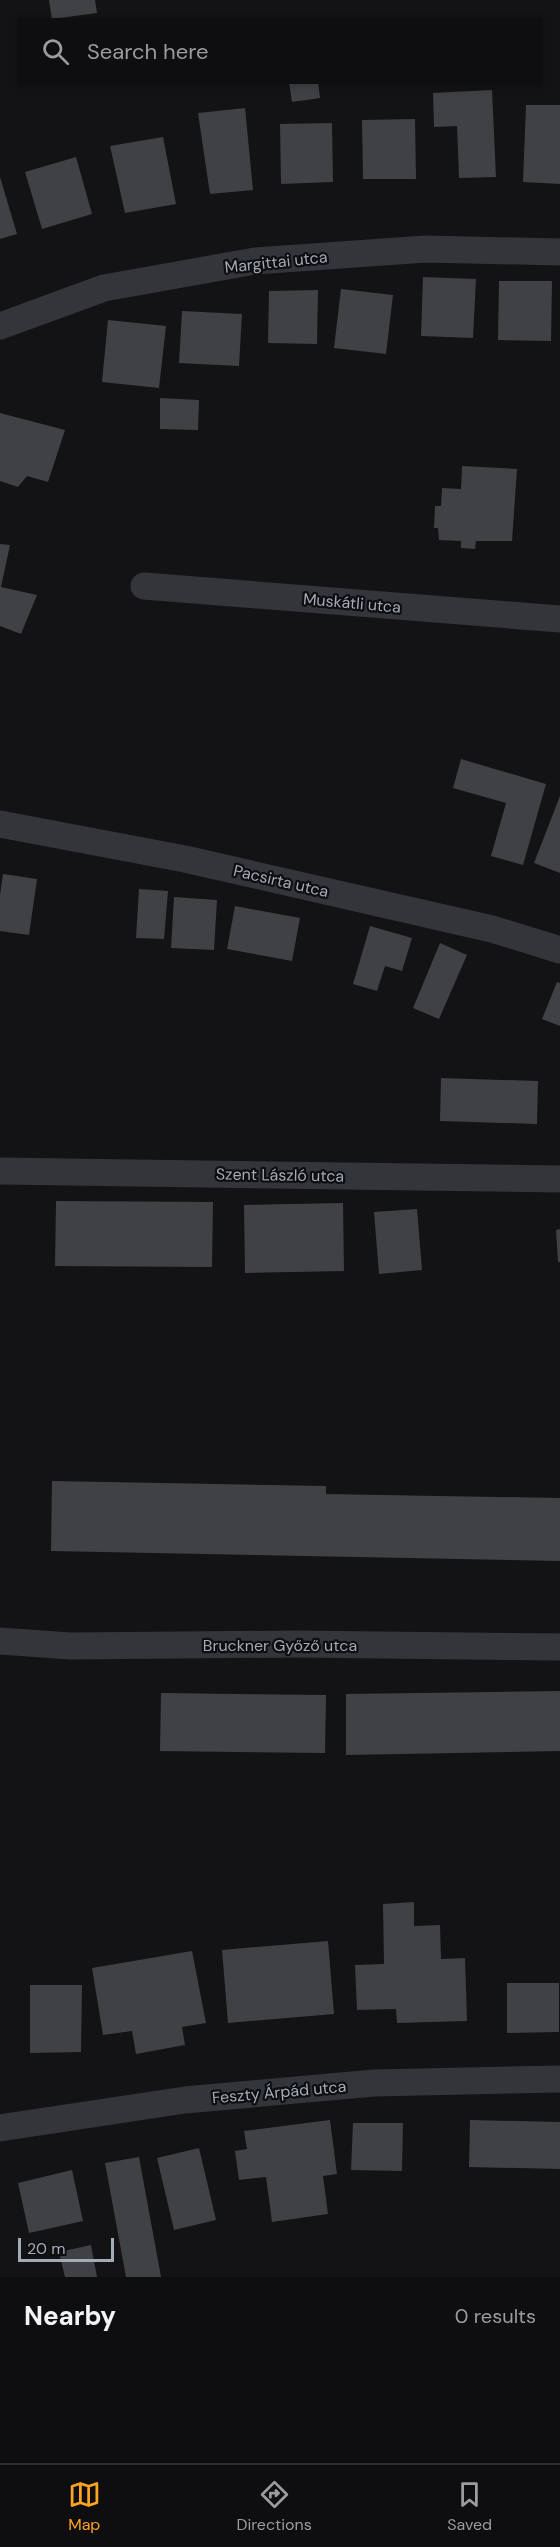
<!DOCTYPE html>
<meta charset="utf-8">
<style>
body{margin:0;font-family:"DM Sans",sans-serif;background:#1c1c1e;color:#f1f3f6}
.scale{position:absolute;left:18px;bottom:15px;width:96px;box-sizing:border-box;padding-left:6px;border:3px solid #a3abb6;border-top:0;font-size:16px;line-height:21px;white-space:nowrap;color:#a3abb6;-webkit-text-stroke:4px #0e0e10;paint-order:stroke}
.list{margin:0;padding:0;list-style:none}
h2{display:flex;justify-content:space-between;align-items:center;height:78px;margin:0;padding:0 24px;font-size:26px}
h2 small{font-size:20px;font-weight:400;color:#9b9c9f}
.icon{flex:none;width:33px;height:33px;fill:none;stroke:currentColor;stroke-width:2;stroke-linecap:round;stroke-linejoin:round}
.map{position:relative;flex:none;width:560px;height:2277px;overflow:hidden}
.search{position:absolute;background:#0e0e10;box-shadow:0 3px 9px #0003;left:18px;right:18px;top:18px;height:66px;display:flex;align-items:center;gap:15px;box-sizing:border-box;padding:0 21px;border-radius:0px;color:#9b9c9f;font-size:22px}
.sheet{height:186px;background:#0e0e10}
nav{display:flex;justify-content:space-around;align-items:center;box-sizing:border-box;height:84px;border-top:2px solid #2e2e30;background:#0e0e10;font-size:16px;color:#9b9c9f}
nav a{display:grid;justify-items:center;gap:3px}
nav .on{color:#ffa421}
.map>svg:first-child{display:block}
.building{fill:#3f4145}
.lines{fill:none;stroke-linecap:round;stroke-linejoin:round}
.street{stroke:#34353a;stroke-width:27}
.labels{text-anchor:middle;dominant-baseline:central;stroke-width:4.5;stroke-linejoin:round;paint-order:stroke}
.street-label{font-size:16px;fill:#a3abb6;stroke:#0e0e10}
</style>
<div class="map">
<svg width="560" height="2277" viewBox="0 0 560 2277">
<rect width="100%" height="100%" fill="#131315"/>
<path class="building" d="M49,0H95L97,13L52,19Z
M289,82H318L320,98L292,102Z
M492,90L496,177L459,178L457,126L434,127L433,93Z
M526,105H560V184L523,182Z
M245,108L253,190L210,194L198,113Z
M415,119L416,179H363L362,120Z
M332,123L333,182L281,184L280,124Z
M163,137L176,204L125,213L110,146Z
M76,157L92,214L42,229L25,172Z
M0,177L17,234L0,239Z
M423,277L476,279L473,338L421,336Z
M499,281H552L551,341L498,340Z
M341,289L393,295L386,354L334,348Z
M318,290L317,344L268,343L269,291Z
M182,311L242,314L239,366L179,363Z
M108,320L166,326L159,388L102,382Z
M160,398L199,400L198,430L160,429Z
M0,413L65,430L48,482L27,476L18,487L0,481Z
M462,466L517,469L512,541H476L475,549L461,548V541L439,540L438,528H434L435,506H441L442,488L461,489Z
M0,544L10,545L1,587L37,595L21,634L0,626Z
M461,759L546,784L523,865L491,856L506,803L453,788Z
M560,796V873L534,863Z
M3,874L37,879L29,935L0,931V895Z
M139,889L168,891L164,939L136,938Z
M174,897L217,900L214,950L171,948Z
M235,906L300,918L292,961L227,949Z
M370,926L412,938L402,971L385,966L377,991L353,984Z
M440,943L467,955L439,1019L413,1008Z
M557,982L560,983V1026L542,1019Z
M441,1078L538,1081L537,1124L440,1121Z
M56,1201L213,1202L212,1267L55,1266Z
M343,1203L344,1271L245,1273L244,1205Z
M417,1209L422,1270L379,1274L374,1212Z
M560,1229V1262H558L556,1230Z
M52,1481L326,1486V1494L560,1498V1561L51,1551Z
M560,1691V1751L346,1755V1694Z
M161,1693L326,1695L325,1753L160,1751Z
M414,1902V1926L440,1925L441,1959L465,1958L467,2021L397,2023L396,2009L357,2010L355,1965L384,1964L383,1904Z
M328,1941L334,2014L228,2023L222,1950Z
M192,1951L206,2023L182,2027L185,2045L136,2054L132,2031L103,2035L92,1968Z
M507,1983H559V2032L507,2033Z
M30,1985H82L81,2052L30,2053Z
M330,2120L337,2174L323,2176L328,2214L272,2222L266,2177L239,2180L235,2151L247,2149L244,2131Z
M470,2120L560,2122V2169L469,2167Z
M353,2123H403L402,2171L351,2170Z
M199,2148L216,2220L174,2230L157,2158Z
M139,2157L161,2277H126L105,2163Z
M72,2170L83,2221L29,2233L18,2183Z
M91,2245L97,2277H65L59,2252Z"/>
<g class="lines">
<path class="street" d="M0,326L104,288L255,261L426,249L560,252
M144,586L560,619
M0,824L185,859L492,929L560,950
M0,1171L560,1179
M0,1641L70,1646L297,1644L560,1647
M0,2128L185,2100L374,2083L560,2079"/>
</g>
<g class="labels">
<g class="street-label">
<text transform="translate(276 262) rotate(-6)">Margittai utca</text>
<text transform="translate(352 603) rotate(5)">Muskátli utca</text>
<text transform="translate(281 881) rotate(13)">Pacsirta utca</text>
<text transform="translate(280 1175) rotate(1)">Szent László utca</text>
<text x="280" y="1645">Bruckner Győző utca</text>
<text transform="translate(279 2092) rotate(-5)">Feszty Árpád utca</text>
</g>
</g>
</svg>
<div class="scale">20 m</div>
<div class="search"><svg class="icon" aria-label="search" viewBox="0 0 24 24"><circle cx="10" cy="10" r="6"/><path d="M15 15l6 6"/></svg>Search here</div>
</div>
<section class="sheet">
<h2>Nearby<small>0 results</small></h2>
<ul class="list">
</ul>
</section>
<nav>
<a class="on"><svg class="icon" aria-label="map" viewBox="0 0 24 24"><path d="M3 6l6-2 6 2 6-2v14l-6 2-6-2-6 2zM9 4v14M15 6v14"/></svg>Map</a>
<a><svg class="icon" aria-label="directions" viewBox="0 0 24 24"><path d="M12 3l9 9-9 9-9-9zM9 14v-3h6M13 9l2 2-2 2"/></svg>Directions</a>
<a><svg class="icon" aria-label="saved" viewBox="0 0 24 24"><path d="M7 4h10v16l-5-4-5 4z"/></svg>Saved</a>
</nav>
